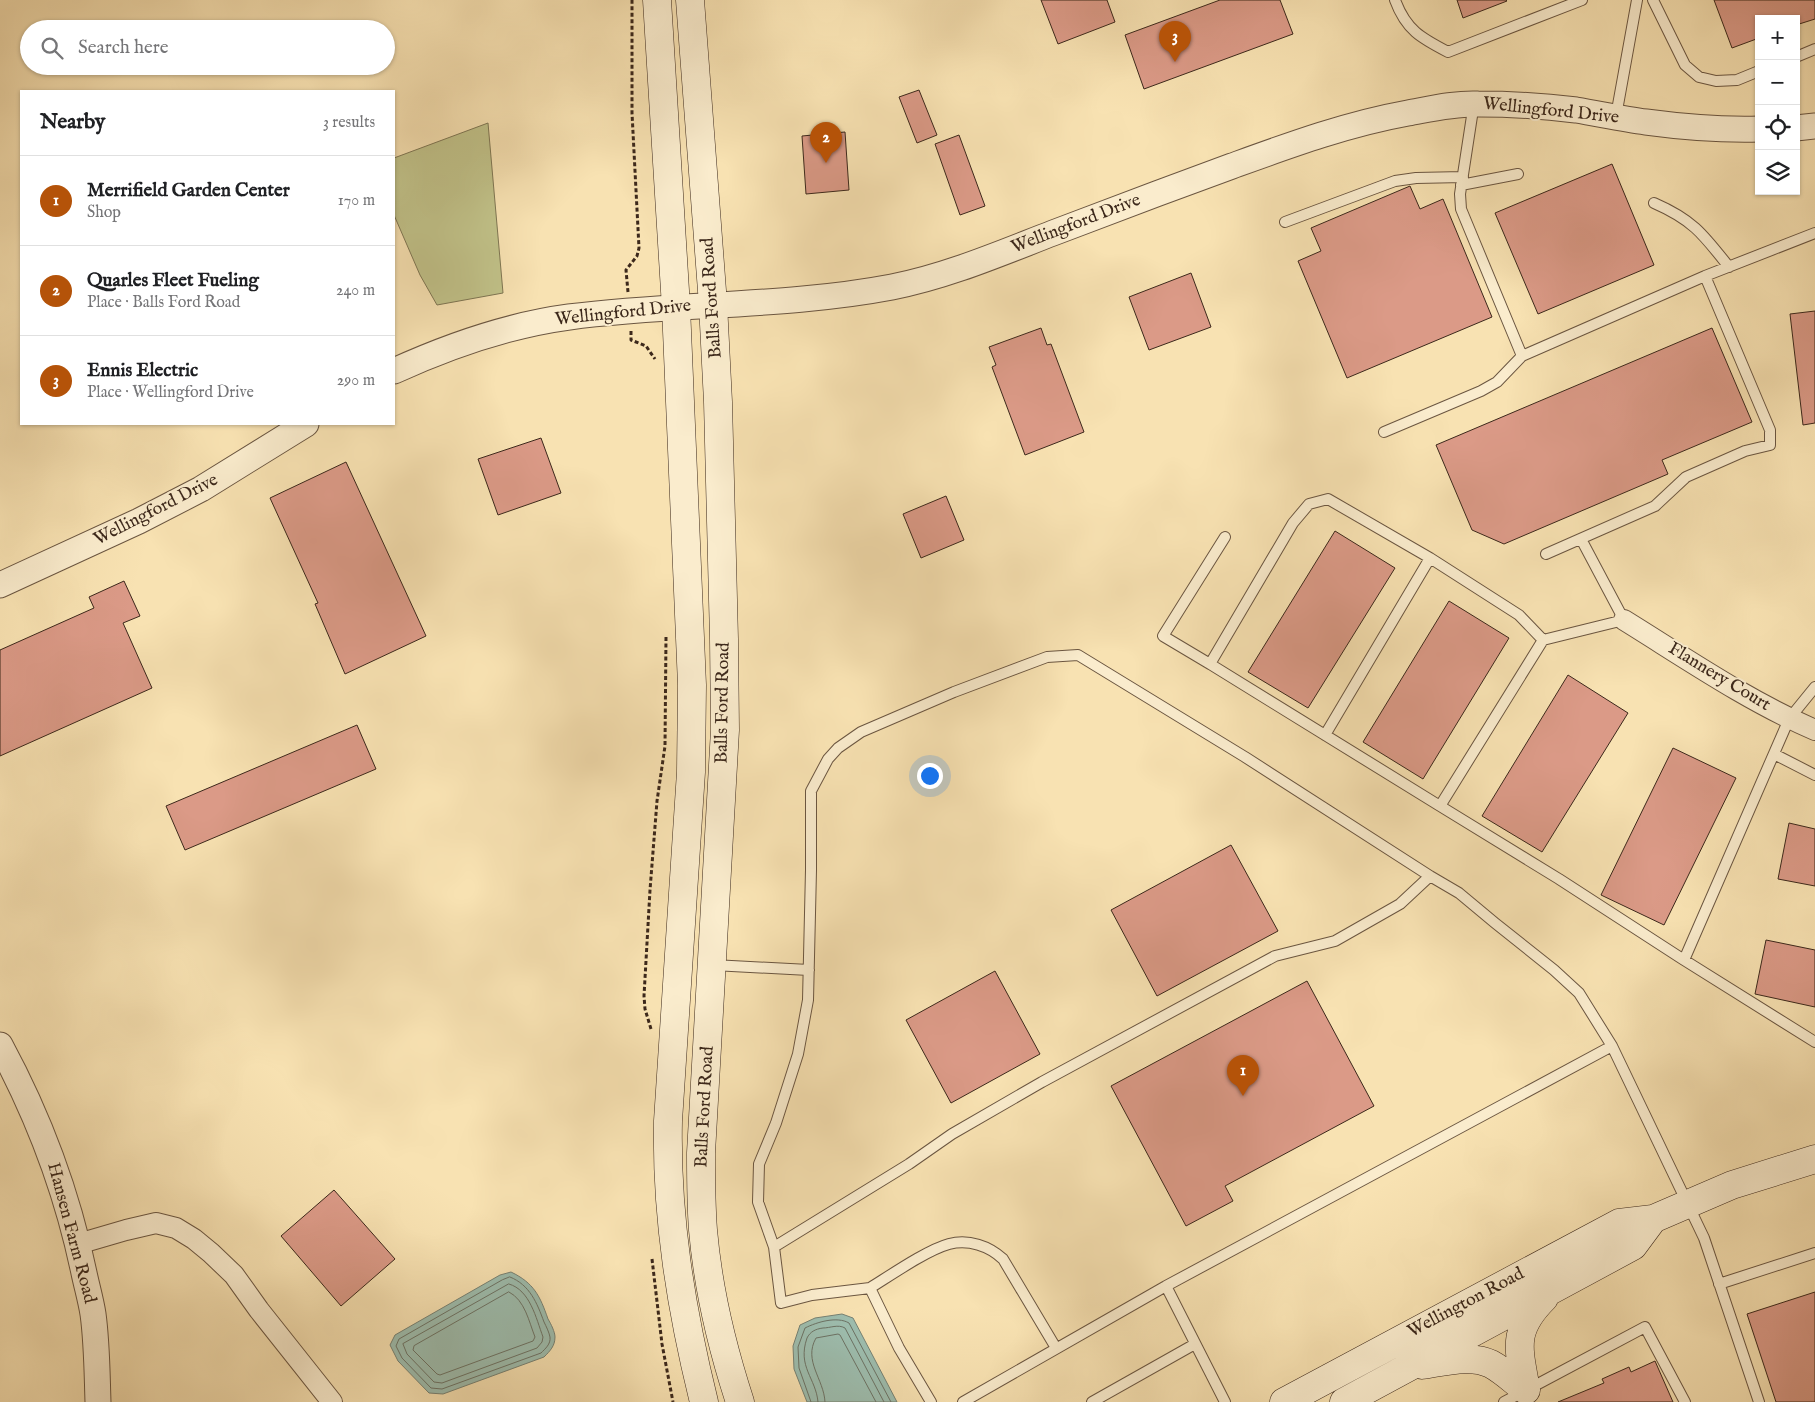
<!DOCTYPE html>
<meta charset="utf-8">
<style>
body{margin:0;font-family:"IM FELL English",serif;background:#f6f6f6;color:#202124}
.controls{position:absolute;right:15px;top:15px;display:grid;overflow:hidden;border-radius:0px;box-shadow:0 1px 4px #0004}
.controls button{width:45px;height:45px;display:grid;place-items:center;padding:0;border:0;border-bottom:1px solid #e0e0e0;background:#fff;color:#202124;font:25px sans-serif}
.you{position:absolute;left:929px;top:775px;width:18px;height:18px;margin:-12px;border:4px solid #fff;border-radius:50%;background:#1a73e8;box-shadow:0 0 0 8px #1a73e833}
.badge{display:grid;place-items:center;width:32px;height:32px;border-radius:50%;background:#b45309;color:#fff;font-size:16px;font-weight:700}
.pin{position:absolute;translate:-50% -41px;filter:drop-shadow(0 1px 2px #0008)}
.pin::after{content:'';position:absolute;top:26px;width:18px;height:15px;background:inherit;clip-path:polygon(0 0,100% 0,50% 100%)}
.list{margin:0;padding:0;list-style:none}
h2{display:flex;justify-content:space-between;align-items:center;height:65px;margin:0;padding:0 20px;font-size:21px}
h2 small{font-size:16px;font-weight:400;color:#757577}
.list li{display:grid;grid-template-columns:32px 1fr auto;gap:15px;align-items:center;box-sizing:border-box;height:90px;padding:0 20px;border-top:1px solid #e0e0e0}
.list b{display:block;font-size:19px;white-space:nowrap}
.list p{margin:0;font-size:16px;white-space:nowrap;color:#757577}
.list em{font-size:16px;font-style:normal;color:#757577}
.icon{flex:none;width:28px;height:28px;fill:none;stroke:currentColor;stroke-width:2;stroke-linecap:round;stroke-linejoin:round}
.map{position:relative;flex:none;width:1815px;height:1402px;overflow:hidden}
.search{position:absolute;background:#fff;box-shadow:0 1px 4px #0004;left:20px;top:20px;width:375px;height:55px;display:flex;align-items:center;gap:12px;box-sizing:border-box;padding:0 18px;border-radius:28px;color:#757577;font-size:19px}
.panel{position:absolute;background:#fff;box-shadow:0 1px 4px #0004;left:20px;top:90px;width:375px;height:335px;border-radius:0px}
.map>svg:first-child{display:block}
.green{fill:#c1c289;stroke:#7e7552}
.water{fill:#9dbdae;stroke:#768173}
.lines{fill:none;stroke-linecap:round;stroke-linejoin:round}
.shore{stroke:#6c7264;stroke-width:1}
.building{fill:#db9a87;stroke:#3c281b}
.service-casing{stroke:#6b5641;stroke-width:12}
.minor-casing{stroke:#6b5641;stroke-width:22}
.tertiary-casing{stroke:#6b5641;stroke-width:27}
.secondary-casing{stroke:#3c281b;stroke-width:29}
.path{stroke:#3c281b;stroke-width:3;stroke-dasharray:4 2.5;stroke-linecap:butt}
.service{stroke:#faeccd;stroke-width:10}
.minor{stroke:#faeccd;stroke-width:20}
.tertiary{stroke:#faeccd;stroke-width:25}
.secondary{stroke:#faeccd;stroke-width:28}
.labels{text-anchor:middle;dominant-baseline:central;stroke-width:4;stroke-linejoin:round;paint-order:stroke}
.street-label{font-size:18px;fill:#3c281b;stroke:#faeccd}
</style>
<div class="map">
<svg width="1815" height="1402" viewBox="0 0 1815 1402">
<rect width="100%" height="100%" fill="#f8e2b2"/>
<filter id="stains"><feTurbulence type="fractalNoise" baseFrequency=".004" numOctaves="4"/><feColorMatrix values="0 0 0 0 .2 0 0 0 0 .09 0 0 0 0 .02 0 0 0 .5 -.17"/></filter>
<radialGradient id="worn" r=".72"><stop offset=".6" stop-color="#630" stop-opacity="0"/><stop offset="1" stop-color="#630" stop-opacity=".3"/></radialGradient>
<path class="green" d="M488,123L503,293L437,305L420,275L394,215V158Z"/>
<path class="water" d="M511,1272C534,1283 540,1296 548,1319C551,1324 555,1332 555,1337C555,1346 550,1351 544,1357L443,1394L429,1393L398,1361L390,1345L395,1335L500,1275Z
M842,1314L853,1318L897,1402H807L794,1369L793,1346L800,1325L815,1318Z"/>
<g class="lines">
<path class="shore" d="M510,1277C530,1285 537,1303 544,1322C546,1326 549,1332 550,1337C551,1344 545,1349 541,1353L442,1389L431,1388L402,1358L396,1346L399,1339L502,1280Z
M509,1284C530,1290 536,1318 543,1337L542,1342L537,1348L442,1383L434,1382L407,1354L403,1344Z
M509,1292C525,1300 529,1322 535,1337L533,1341L440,1375L437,1374L413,1350L414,1346Z
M811,1402L799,1368L798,1347L805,1328C817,1322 837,1316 849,1323L891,1402
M818,1402C816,1378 797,1367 807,1338C810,1332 815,1329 823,1328C830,1328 838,1324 845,1328L884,1402
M825,1402C824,1379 803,1361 816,1338L838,1334L840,1335L876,1402"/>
</g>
<path class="building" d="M1041,0H1107L1115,22L1058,44Z
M1220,0H1280L1293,34L1144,89L1125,35Z
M1457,0H1506L1507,1L1463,18Z
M1714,0H1815V19L1796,25V19H1759V38L1732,48Z
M919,90L937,135L917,143L899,97Z
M845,132L849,190L806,194L802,136Z
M959,135L985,206L960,215L935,144Z
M1612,164L1654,265L1538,314L1495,213Z
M1410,186L1420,209L1443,199L1492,317L1347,378L1298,261L1321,251L1311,228Z
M1191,273L1211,327L1149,350L1129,297Z
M1815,311V423L1803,425L1790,314Z
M1041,328L1047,345L1051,344L1084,432L1025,455L992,367L996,365L989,347Z
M1712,328L1752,422L1662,460L1668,474L1504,544L1472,530L1436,445Z
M541,438L561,493L498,515L478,459Z
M346,462L426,636L345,674L315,604L318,603L270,498Z
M946,496L964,540L921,558L903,514Z
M1335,531L1395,568L1308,708L1248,672Z
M124,581L140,616L123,623L152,688L0,756V650L94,608L89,597Z
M1449,601L1509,638L1423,779L1363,742Z
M1568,675L1628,713L1542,852L1482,816Z
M357,725L376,769L185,850L166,806Z
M1673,748L1736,778L1664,925L1601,895Z
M1789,823L1815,829V886L1778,879Z
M1231,845L1278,931L1157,996L1111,910Z
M1766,940L1815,950V1007L1755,994Z
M995,971L1040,1054L951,1103L906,1020Z
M1307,981L1374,1106L1225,1186L1233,1201L1186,1226L1111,1086Z
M334,1190L395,1259L341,1306L281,1236Z
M1815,1292V1402H1776L1747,1314Z
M1655,1361L1673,1402H1558L1604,1383L1602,1379L1629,1367L1631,1372Z"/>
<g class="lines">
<defs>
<path id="service" d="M1395,0C1406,30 1421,38 1448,52L1582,0
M1653,0L1685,65L1699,77L1716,81L1737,80L1759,71
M1796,57L1815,49
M1474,103L1460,194L1461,209L1522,356L1705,276L1815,233
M1616,116L1637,0
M1461,185L1518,174
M1654,203C1693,220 1703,234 1729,267
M1285,222L1395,181L1416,178L1463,177
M1384,432L1481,391L1497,382L1522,356
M1225,537L1163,636L1210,664L1293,523L1309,504L1328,499L1430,558L1519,615L1543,640
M1581,539L1624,620L1543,640L1440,806L1559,879L1684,960
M1546,554L1655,506L1686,477L1745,451L1770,445V430L1705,276
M1210,664L1440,806
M1815,687L1789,719L1684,960L1815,1042
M1325,735L1430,558
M1774,754L1815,775
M713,965L809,970
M774,1247L758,1202L759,1164L776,1123L798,1054L808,1000L811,870V791L828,759L838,748L861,732L954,692L1047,657L1078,655L1245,757L1430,876
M1719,1284L1815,1253
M870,1288L812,1295L781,1303L774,1247L909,1164L952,1134L1042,1082L1275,956L1335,941L1400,904L1430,876L1459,893L1495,923L1554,970L1579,993L1612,1046
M931,1402L899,1348L870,1288C891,1275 927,1250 949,1244C969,1239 989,1246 1003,1259L1056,1348
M963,1402L1166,1286
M1092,1402L1195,1344
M1225,1402L1166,1286L1612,1046L1704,1238L1759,1402
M1504,1402L1645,1327L1685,1402"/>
<path id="minor" d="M1624,620C1687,659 1748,701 1815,730
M78,1244L126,1230L156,1223L176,1228L194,1239L211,1253L234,1275L259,1310L332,1402"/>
<path id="tertiary" d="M1796,128L1815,126
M394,371C449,346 509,325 569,317C676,303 787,307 892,287C948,276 1001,253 1053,233C1113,210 1172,188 1232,166C1290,145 1347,124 1408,113C1430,109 1455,103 1478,104C1510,104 1544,106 1576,110C1600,114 1623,119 1646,122C1683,127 1721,130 1759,129
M0,585L139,521L201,489L306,424
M0,1045C40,1119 67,1191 84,1273C87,1287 91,1301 93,1314C97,1343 97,1373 98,1402"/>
<path id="secondary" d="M657,0L676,307L692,685L691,772L668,1121C666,1217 681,1309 704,1402
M690,0L713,304L718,402L724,639L725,730L701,1153C701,1178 701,1204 703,1230C708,1288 722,1347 740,1402
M1422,1365C1444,1362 1471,1354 1491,1364C1504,1371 1515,1382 1526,1390
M1526,1390C1519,1349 1511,1331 1544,1298
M1284,1402L1619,1223L1653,1219L1732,1185L1815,1159
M1344,1402L1633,1246L1653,1219"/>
</defs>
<use href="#service" class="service-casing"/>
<use href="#minor" class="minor-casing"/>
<use href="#tertiary" class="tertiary-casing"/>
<use href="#secondary" class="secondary-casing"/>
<path class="path" d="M628,292L626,270L637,256L639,248L632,113V0
M631,331V340L646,346L655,359
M651,1029L645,1009L644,996L650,890L657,801L665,746L666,637
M652,1259L662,1344L673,1402"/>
<use href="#service" class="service"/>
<use href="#minor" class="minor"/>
<use href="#tertiary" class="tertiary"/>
<use href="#secondary" class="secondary"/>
</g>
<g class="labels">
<g class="street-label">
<text transform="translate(1551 111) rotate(6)">Wellingford Drive</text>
<text transform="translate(1076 224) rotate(-21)">Wellingford Drive</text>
<text transform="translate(712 298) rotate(-94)">Balls Ford Road</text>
<text transform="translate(623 313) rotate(-6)">Wellingford Drive</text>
<text transform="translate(156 510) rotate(-27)">Wellingford Drive</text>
<text transform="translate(1719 677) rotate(31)">Flannery Court</text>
<text transform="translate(723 703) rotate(-89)">Balls Ford Road</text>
<text transform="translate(705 1107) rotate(-87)">Balls Ford Road</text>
<text transform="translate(71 1233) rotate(75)">Hansen Farm Road</text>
<text transform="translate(1466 1303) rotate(-28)">Wellington Road</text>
</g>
</g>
<rect width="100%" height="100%" filter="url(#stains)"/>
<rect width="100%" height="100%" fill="url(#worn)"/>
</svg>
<div class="controls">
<button>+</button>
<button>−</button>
<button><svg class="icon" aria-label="locate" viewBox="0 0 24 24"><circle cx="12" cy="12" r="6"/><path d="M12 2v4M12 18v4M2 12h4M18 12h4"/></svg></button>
<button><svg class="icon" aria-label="layers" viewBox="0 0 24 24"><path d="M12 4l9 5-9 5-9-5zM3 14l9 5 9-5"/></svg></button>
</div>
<div class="you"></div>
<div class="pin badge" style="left:1243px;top:1096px">1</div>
<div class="pin badge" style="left:826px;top:163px">2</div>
<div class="pin badge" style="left:1175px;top:62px">3</div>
<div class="search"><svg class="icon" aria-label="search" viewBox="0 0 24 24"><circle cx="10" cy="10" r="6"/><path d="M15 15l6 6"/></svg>Search here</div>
<section class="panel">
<h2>Nearby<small>3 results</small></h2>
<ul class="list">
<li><span class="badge">1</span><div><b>Merrifield Garden Center</b><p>Shop</p></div><em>170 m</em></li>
<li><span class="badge">2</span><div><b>Quarles Fleet Fueling</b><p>Place · Balls Ford Road</p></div><em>240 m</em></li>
<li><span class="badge">3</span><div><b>Ennis Electric</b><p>Place · Wellingford Drive</p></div><em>290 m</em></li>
</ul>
</section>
</div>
